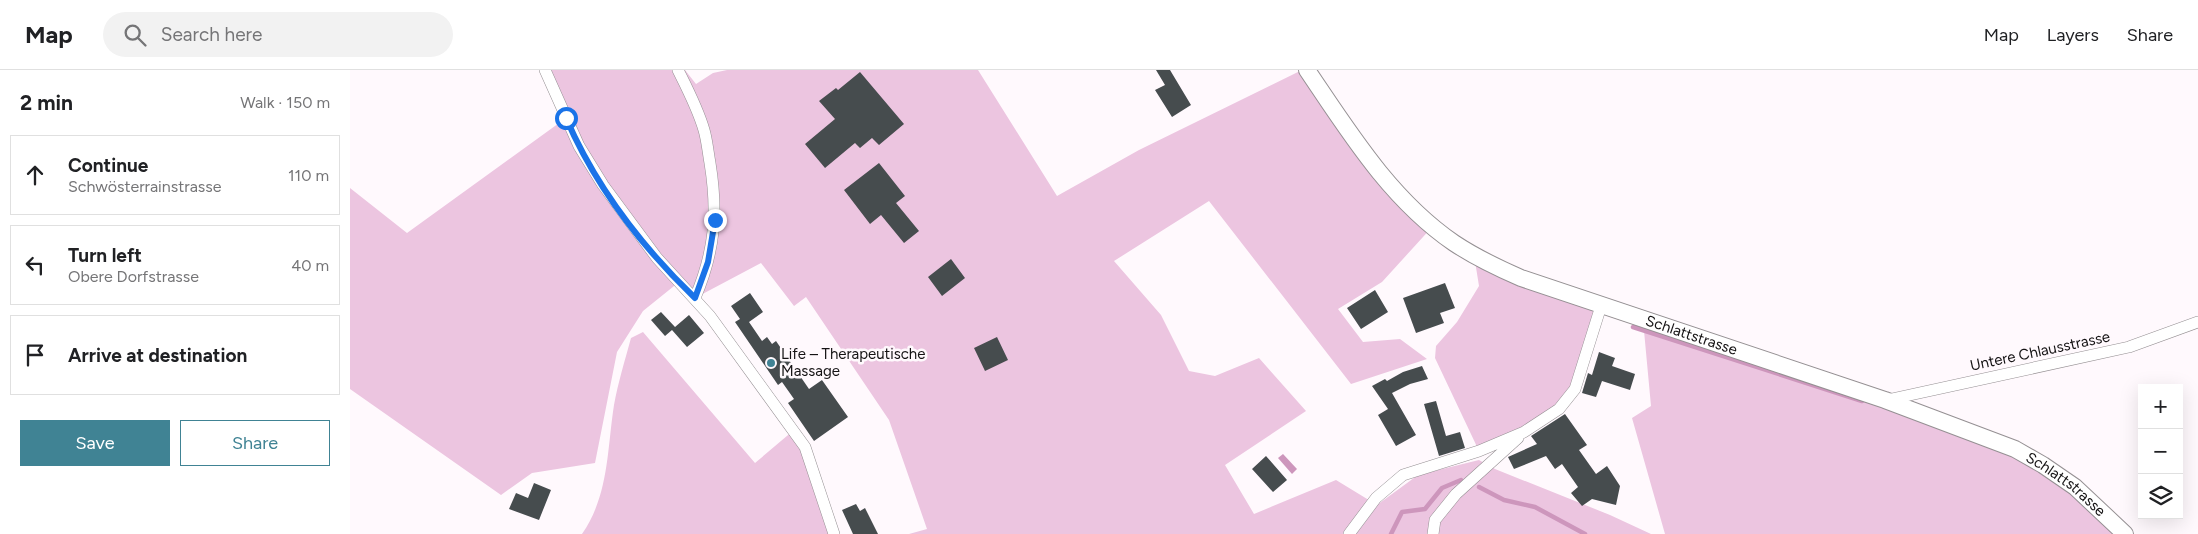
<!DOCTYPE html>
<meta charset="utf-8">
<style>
body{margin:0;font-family:Figtree,sans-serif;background:#f2f2f2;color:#202124}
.controls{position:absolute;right:15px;bottom:15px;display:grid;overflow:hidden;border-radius:0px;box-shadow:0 5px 20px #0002}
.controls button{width:45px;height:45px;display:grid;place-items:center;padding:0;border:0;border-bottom:1px solid #e0e0e0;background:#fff;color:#202124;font:25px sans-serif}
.stop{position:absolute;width:15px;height:15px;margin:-11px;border:4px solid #1a73e8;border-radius:50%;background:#fff}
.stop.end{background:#1a73e8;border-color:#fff;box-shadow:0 1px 5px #0008}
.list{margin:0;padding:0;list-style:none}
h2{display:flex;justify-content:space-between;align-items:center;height:65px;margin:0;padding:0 20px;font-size:21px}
h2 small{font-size:16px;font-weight:400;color:#757577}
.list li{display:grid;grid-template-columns:32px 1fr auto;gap:15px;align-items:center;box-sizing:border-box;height:80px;margin:0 10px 10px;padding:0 10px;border:1px solid #e0e0e0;border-radius:0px}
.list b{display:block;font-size:19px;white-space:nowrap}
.list p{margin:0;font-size:16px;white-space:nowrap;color:#757577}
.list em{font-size:16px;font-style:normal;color:#757577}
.actions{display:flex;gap:10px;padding:15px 20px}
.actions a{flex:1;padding:11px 0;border:1px solid #408394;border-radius:0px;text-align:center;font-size:18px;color:#408394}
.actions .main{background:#408394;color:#fff}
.icon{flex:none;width:28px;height:28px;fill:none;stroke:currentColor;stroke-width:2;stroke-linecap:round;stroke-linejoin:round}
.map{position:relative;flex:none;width:1848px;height:464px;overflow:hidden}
header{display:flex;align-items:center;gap:30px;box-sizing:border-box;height:70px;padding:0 25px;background:#fff;border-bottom:1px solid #e0e0e0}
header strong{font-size:24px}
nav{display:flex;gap:28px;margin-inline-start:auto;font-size:18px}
.search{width:350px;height:45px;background:#f2f2f2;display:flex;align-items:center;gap:12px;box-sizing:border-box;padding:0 18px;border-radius:28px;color:#757577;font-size:19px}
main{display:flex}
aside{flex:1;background:#fff}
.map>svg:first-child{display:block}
.green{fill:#ecc5e0}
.water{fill:#cd96bc}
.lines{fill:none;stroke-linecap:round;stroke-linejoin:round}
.stream{stroke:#cd96bc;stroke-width:4.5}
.building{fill:#464c4e}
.street-casing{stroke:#959093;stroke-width:12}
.secondary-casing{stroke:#959093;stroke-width:18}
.street{stroke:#fff;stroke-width:11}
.secondary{stroke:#fff;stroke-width:16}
.route{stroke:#1a73e8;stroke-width:6}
.poi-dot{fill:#408394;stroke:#fff9fd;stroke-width:2}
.labels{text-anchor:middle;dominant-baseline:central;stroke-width:5;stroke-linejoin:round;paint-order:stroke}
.street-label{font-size:15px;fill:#151314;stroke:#fff9fd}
.poi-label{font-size:15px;fill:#151314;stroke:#fff9fd;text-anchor:start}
</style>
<header>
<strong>Map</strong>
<div class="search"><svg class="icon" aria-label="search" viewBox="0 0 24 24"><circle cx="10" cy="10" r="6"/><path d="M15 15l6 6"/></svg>Search here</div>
<nav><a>Map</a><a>Layers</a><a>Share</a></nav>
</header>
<main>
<aside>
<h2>2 min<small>Walk · 150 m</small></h2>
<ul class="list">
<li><svg class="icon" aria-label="ahead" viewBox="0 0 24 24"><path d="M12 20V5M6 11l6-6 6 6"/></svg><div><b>Continue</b><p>Schwösterrainstrasse</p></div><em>110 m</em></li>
<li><svg class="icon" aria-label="left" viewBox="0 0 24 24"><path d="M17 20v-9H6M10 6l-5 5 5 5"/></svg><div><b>Turn left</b><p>Obere Dorfstrasse</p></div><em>40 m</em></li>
<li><svg class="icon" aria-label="arrive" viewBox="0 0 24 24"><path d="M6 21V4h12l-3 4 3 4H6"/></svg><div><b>Arrive at destination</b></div></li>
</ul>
<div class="actions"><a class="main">Save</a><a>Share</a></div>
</aside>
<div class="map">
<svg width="1848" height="464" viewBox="0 0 1848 464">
<rect width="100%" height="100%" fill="#fff9fd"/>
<path class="green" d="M195,0H335L346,14L363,3L377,0H628L707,126L789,80L952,0L1083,156L1032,212L988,239L1013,272L1050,269L1077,289L1001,314L859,131L764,191L811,245L839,301L865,306L909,288L956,341L875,395L904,444L986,410L1027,435L1068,405L1129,390L1145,399L1260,445L1301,464H559L577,459L539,350L456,227L444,236L411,193L345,228L329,212L293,241L267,282L245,393L182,403L151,425L0,319V118L57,163L216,48Z
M1124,185L1251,236L1225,319L1209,339L1129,381L1085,288L1086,276L1107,252L1129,216Z
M1293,250L1665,379L1778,464H1315L1282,348L1301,336Z
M293,262L405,393L444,360L484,464H232C259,425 257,380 264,335C268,313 275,290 281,268Z"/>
<path class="water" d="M933,384L947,399L942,404L928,388Z"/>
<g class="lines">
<path class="stream" d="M1283,257L1512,331
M1129,417L1154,430L1185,437L1235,464
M1041,464L1052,442L1075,439L1092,418L1111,410"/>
</g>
<path class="building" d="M806,0H820L841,35L822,47L805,20L815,15Z
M510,2L554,54L529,75L522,68L510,78L505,73L475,98L455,74L485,49L469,31L486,18L488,20Z
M529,93L555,126L546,133L569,161L554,173L531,145L520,154L494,120Z
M601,189L615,208L592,226L578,207Z
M1095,213L1105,238L1090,243L1094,253L1066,263L1053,228Z
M1025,220L1038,242L1011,259L997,238Z
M400,223L413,242L399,252L412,271L417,267L422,274L426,271L459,319L472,310L498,347L464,371L438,333L444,329L432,312L428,315L385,252L390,249L381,236Z
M311,242L325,257L339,245L354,263L337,277L322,260L315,266L301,250Z
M647,267L658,290L635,301L624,278Z
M1249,282L1265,288L1262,296L1285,304L1280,320L1252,311L1246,327L1232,323L1238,303L1242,305Z
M1072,296L1078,309L1060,314L1042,323L1066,365L1046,376L1028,345L1038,339L1022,316L1035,309L1037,311L1053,302Z
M1086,331L1096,366L1110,362L1115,378L1089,386L1074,334Z
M1215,344L1237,375L1229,380L1246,404L1257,396L1270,416L1266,435L1242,429L1232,436L1221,423L1228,417L1212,394L1205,399L1196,386L1164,399L1158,387L1187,374L1181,366Z
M916,386L937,410L923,422L902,399Z
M184,413L201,420L189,450L159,439L166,423L178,428Z
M506,434L510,441L515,438L528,464H503L492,440Z"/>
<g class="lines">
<defs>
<path id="street" d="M195,0L229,76L253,115L307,188L360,246L455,377L484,464
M328,0C338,20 348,39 354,60C357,70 358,82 360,93C368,143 365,181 345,228
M1537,330L1779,277L1848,252
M999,464L1026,428L1053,405L1129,381L1174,362L1209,339L1225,319L1251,236
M1083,464L1085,450L1106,424L1168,368"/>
<g id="secondary">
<path id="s1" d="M957,0C999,62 1040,129 1104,173C1125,187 1148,198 1171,208L1535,330L1665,379L1693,395L1725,417L1775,464"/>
</g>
</defs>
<use href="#street" class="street-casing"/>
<use href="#secondary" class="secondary-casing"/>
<use href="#street" class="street"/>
<use href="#secondary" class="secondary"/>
</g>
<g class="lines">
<path class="route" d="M216,48C245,115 292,177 345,228L358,192L365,150"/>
</g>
<circle class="poi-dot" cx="421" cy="293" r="5"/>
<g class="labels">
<g class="street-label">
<text stroke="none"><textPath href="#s1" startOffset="484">Schlattstrasse</textPath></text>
<text transform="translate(1690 281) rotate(-12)">Untere Chlausstrasse</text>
<text stroke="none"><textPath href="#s1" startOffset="889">Schlattstrasse</textPath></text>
</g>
<g class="poi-label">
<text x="431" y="284">Life – Therapeutische<tspan x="431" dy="17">Massage</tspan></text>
</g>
</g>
</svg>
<div class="controls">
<button>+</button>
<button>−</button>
<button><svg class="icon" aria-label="layers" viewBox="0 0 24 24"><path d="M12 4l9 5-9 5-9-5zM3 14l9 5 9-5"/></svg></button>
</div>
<div class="stop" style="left:216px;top:48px"></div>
<div class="stop end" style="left:365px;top:150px"></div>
</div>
</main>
